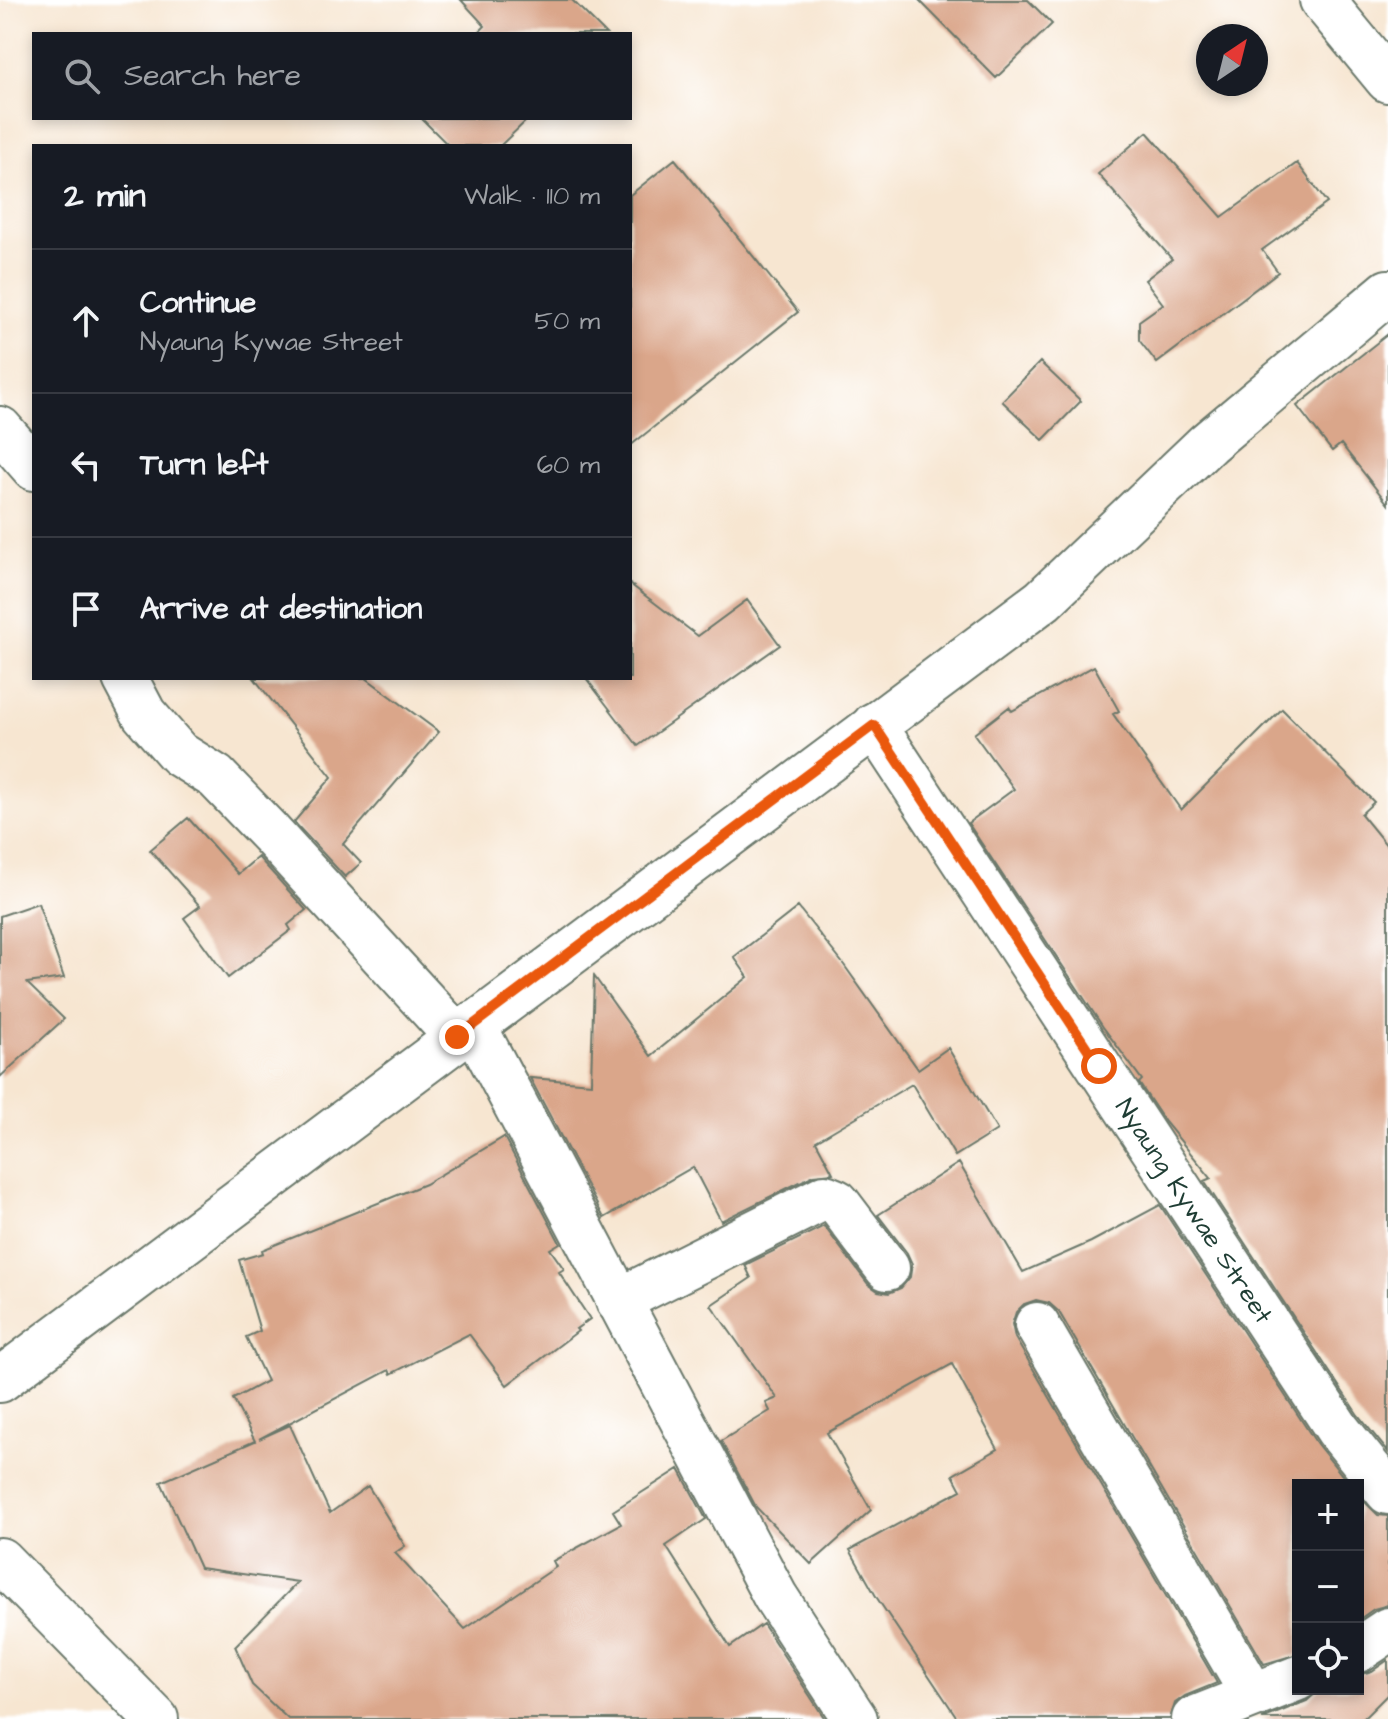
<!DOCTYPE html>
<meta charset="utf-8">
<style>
body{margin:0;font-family:"Architects Daughter",sans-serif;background:#20242c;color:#f1f3f6}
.controls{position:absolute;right:24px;bottom:24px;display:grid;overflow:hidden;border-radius:0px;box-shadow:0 4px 12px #0003}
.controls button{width:72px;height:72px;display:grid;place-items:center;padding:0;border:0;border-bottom:2px solid #363941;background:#171b24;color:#f1f3f6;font:40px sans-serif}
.compass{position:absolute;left:1196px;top:24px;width:72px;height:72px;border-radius:50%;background:#171b24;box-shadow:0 4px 12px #0003;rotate:35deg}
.stop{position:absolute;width:24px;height:24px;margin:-18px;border:6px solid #ea580c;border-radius:50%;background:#fff}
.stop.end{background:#ea580c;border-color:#fff;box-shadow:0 2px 8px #0008}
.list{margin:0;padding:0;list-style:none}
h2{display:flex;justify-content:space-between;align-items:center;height:104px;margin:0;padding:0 32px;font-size:34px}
h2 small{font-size:26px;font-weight:400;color:#9ea1a6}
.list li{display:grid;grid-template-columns:52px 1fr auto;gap:24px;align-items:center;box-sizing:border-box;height:144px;padding:0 32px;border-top:2px solid #363941}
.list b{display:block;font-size:30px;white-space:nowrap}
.list p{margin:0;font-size:26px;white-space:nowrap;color:#9ea1a6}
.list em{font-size:26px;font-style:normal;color:#9ea1a6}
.icon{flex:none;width:44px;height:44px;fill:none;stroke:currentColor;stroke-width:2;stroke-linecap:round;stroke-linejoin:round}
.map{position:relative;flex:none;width:1388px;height:1719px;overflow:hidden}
.search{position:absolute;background:#171b24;box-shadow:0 4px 12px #0003;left:32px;top:32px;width:600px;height:88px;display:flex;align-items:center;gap:20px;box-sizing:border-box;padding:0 28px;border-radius:0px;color:#9ea1a6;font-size:30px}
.panel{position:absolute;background:#171b24;box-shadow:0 4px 12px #0003;left:32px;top:144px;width:600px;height:536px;border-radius:0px}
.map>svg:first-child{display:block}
.building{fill:#daa68a}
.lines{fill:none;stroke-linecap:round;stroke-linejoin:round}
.minor-casing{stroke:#6b786b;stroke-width:48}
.minor{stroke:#fff;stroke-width:44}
.route{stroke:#ea580c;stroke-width:10}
.labels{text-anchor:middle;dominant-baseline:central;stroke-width:6;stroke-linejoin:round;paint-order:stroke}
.street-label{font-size:26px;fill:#1f3d34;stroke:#fff}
</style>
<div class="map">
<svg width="1388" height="1719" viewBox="0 0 1388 1719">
<rect width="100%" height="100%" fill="#fff"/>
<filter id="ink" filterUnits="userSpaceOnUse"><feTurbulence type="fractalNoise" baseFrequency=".0125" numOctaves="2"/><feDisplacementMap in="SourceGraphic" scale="16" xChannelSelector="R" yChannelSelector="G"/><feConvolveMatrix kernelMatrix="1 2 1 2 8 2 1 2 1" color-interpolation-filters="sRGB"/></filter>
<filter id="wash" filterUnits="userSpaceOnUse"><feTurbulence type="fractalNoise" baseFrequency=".006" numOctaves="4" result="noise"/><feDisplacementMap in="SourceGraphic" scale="32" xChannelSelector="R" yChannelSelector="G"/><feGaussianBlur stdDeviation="1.8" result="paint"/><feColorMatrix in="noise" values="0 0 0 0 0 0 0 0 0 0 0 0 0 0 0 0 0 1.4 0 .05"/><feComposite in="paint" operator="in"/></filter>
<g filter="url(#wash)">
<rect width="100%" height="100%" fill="#f7e6d1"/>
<g id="blocks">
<path class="building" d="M461,0H572L606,34H477L485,26Z
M919,0H1028L1052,24L996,78Z
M421,118H529L500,146H449Z
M1147,132L1222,217L1297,163L1327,203L1262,250L1278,272L1157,363L1139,340V321L1163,304L1145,280L1172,259L1098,174Z
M675,159L798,312L630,446V195Z
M1388,334V504L1341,444L1332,451L1297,406Z
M1040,362L1081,401L1043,440L1002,401Z
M630,584L698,636L747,600L780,645L638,746L586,678H630Z
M1094,666L1119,711L1113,714L1181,810L1282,709L1374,802L1361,814L1388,847V1452L1358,1415L1204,1181L1211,1178L1165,1122L1139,1083L1142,1080L1103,1027L968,823L1014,789L974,734L1009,707L1012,711Z
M254,678H366L439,732L343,844L361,863L345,877L294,822L332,777Z
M188,818L238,874L258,857L306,910L288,925L291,930L228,978L184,918L200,906L150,850Z
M38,903L64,978L27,983L64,1019L0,1077V916Z
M798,907L844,965L918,1069L948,1048L997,1130L955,1156L912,1084L816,1141L833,1173L814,1175L721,1221L693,1167L604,1218L530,1078L591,1083L594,976L651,1056L748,977L734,957Z
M504,1137L560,1243L550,1249L564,1269L559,1272L590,1319L576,1329L578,1331L507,1385L469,1334L391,1374L389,1370L259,1439L290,1425L330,1513L368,1486L405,1546L395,1553L465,1629L556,1567L553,1561L621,1524L613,1511L679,1469L706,1519L666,1546L730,1647L763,1624L825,1719H288L252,1685L235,1646L298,1582L200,1568L161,1482L255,1441L233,1399L267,1381L246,1337L260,1331L239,1260L263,1253L262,1250L425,1184Z
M959,1163L1023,1272L1091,1242L1160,1205L1317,1444L1350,1485H1298V1654L1264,1664L1059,1312L1049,1303L1036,1300L1024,1304L1016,1312L1012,1324L1015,1338L1217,1683L1185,1696L1175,1703L1170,1719H958L877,1598L850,1550L961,1490L953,1475L998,1449L952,1364L827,1433L871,1510L811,1564L756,1507L721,1441L770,1411L766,1403L777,1398L711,1305L751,1278L745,1265L824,1226L868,1284L878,1291L889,1293L901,1288L910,1277L912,1264L907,1253L878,1215Z
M1358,1495L1378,1515L1388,1516V1605L1374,1609L1358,1620Z
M1388,1660V1694L1363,1719H1262L1307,1701L1320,1689H1358V1675L1372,1671Z"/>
</g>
</g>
<g filter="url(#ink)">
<use href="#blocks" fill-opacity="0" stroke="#6b786b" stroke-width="2"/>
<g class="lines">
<defs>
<g id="minor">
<path d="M1322,0L1388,80"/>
<path d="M0,429L34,468"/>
<path d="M125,678L144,714L179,754L216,777L271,834L457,1037"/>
<path id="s1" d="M874,725L1338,1430L1388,1492"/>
<path d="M473,1024L775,1596L855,1719"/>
<path d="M618,1301L825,1197L837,1202L887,1268"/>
<path d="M1037,1325L1253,1695"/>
<path d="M0,1380L1043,600L1208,443L1388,292"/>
<path d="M0,1560L156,1719"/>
<path d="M1358,1650L1388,1630"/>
<path d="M1194,1719L1298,1678"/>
</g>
</defs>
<use href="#minor" class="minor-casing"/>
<use href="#minor" class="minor"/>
</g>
</g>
<g class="lines" filter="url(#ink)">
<path class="route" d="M457,1037L874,725L1099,1066"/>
</g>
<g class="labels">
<g class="street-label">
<text stroke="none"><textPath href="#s1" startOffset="582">Nyaung Kywae Street</textPath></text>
</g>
</g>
</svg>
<div class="controls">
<button>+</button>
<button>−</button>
<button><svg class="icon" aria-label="locate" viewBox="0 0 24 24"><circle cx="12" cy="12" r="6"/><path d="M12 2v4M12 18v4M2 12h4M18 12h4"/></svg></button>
</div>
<svg class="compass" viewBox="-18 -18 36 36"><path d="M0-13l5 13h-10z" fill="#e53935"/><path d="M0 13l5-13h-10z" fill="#9ea1a6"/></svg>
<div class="stop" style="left:1099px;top:1066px"></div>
<div class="stop end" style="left:457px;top:1037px"></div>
<div class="search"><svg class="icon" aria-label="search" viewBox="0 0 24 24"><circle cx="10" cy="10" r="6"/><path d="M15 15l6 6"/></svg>Search here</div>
<section class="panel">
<h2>2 min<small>Walk · 110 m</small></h2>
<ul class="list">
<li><svg class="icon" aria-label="ahead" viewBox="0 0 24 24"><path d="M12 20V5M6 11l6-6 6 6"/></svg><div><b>Continue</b><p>Nyaung Kywae Street</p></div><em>50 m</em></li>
<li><svg class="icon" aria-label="left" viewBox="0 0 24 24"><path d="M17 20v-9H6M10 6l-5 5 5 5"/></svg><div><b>Turn left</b></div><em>60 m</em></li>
<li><svg class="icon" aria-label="arrive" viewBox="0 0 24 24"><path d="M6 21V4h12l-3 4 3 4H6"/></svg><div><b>Arrive at destination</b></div></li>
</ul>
</section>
</div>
